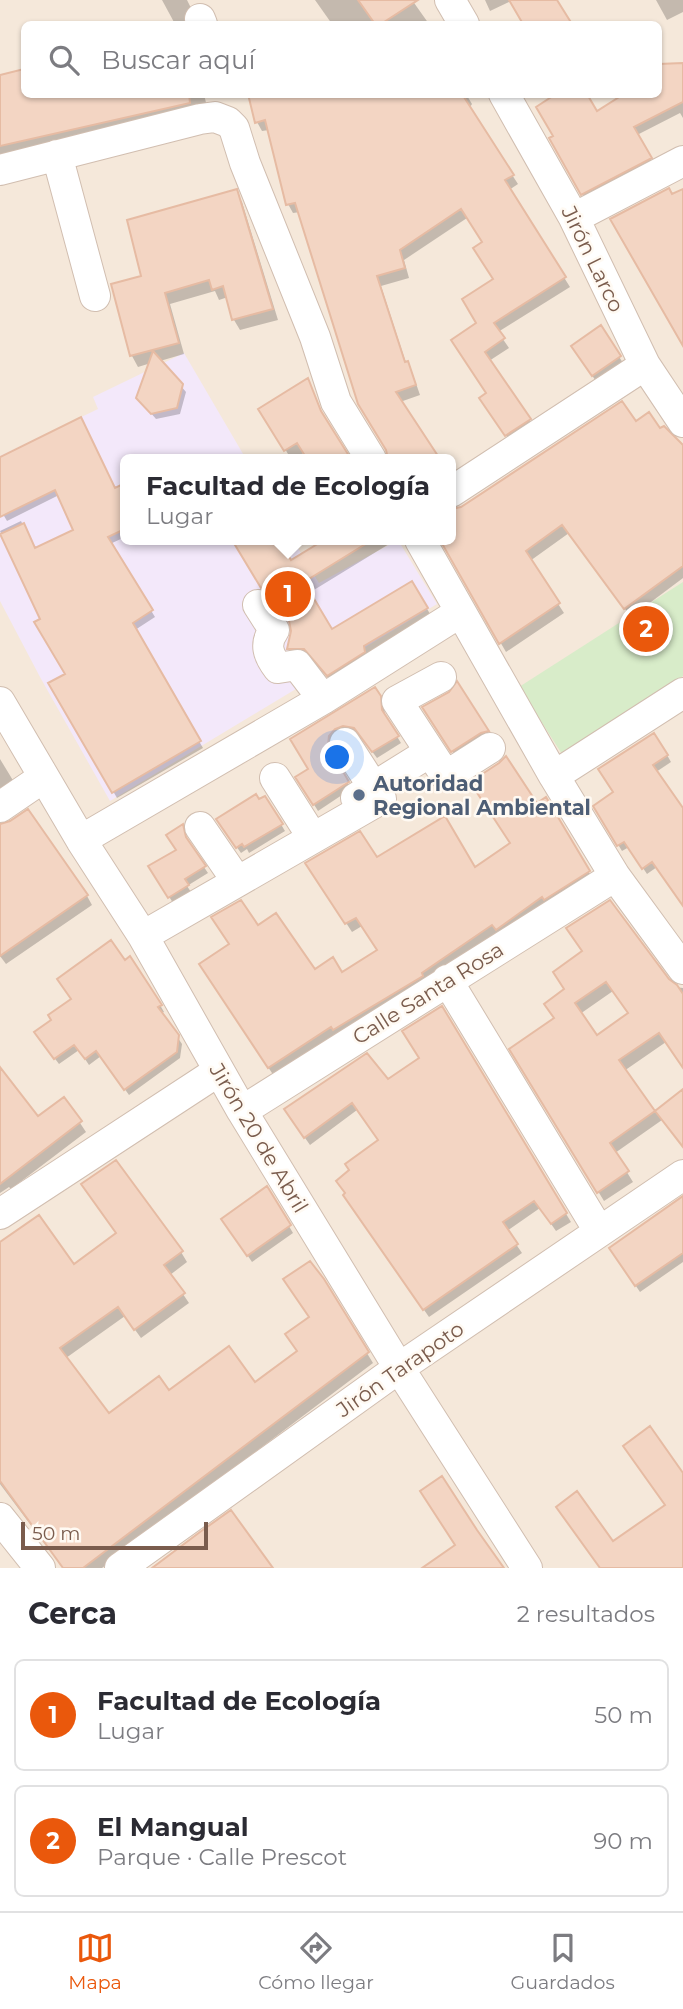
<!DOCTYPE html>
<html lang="es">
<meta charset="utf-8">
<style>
body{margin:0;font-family:Montserrat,sans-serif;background:#f2f2f3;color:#2b2b33}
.scale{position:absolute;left:21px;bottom:18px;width:187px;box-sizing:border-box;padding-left:7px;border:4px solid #7a5c4d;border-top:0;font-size:19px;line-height:24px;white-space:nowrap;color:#7a5c4d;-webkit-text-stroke:5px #fffaf3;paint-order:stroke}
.you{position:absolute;left:338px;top:758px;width:24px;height:24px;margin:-18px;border:5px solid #fff;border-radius:50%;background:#1a73e8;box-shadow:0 0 0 10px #1a73e833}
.badge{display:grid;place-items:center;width:46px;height:46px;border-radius:50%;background:#ea580c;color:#fff;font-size:23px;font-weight:700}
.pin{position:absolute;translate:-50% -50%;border:4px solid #fff;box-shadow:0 2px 7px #0006}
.popup{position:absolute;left:120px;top:454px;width:336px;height:91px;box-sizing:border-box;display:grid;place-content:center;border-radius:10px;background:#fff;filter:drop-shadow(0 2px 5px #0005);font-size:23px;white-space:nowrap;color:#7c7c81}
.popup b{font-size:26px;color:#2b2b33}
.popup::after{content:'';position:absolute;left:50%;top:100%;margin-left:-14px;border:14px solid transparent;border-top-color:#fff}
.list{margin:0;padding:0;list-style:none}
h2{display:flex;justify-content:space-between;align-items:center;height:91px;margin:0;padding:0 28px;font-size:30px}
h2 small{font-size:23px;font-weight:400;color:#7c7c81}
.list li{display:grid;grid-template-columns:46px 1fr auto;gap:21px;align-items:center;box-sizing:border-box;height:112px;margin:0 14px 14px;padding:0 14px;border:2px solid #e1e1e2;border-radius:10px}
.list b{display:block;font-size:26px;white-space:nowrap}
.list p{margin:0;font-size:23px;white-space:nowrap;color:#7c7c81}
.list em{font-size:23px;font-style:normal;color:#7c7c81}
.icon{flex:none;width:38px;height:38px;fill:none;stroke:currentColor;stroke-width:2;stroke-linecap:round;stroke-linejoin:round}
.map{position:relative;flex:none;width:683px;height:1568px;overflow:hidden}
.search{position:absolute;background:#fff;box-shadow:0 2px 5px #0004;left:21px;right:21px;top:21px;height:77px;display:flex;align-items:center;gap:18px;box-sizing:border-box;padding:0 24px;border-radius:10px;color:#7c7c81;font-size:26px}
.sheet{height:343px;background:#fff}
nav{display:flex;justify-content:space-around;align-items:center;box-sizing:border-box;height:98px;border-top:2px solid #e1e1e2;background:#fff;font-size:19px;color:#7c7c81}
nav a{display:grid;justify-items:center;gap:4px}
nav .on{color:#ea580c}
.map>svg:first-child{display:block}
.residential{fill:#f5e8da;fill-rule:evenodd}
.education{fill:#f3e8fa}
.green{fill:#d8ecc9}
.shadow{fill:#0003;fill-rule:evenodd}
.building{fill:#f3d5c3;stroke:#e6bba3;stroke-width:2;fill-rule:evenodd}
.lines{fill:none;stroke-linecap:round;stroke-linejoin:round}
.minor-casing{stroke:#d1beb0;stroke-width:32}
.minor{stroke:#fff;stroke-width:30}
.service-dot{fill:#5c6f8a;stroke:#fffaf3;stroke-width:2.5}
.labels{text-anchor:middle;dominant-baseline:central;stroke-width:5;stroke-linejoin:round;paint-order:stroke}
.street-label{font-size:21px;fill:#7a5c4d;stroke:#fffaf3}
.service-label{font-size:21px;font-weight:bold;fill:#4e5e75;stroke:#fffaf3;text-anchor:start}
</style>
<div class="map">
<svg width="683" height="1568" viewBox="0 0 683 1568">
<rect width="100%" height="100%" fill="#fdf6ec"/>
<path class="residential" d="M0,0H683V1568H0ZM24,24H658V94H24ZM125,459H451V540H125Z"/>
<path class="education" d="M184,353L246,459H125V540H293L319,583L398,540L437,604L110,801L40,677L0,601V456L98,409L93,397Z"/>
<path class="green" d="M683,582V676L562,754L519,687Z"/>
<path class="shadow" d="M162,0H187L193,12L187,20L175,24Z
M315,0H412L429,24H332Z
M485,0H555L570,24H525L511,1L490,11Z
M656,0H683V12L667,20Z
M683,64V118L680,113L637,135L654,166L587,201L552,139L596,113L658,94V66Z
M24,71V94H204L207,107L0,155V77Z
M249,94H466L472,104L469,109L518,184L509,190L570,287L498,332L509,348L489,361L535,429L512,444L487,408L488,394L478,324L495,280L484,243L467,218L404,260L409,278L381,286L406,363L412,372L420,395L400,402L438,459H390L300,212L293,213L288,204L269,130L262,131L257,122Z
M236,192L242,202L278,320L240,330L234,320L228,297L219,300L215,291L170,304L184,354L160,361L186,392L180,414L156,419L138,398L151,363L138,367L132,356L113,286L143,277Z
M601,328L628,371L601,389L582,360Z
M307,381L326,422L349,459H308L304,453L291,459L261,409Z
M636,423L660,430L683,447V578L631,617L569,533L530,561L564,613L506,652L441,540H451V511Z
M0,458L114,490L125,485V537L110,544L155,617L135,630L203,748L117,798L51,684L67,675L0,531L21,521L35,550L75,531L59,495L7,521L0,509Z
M234,540H277L291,562L327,540H386L389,544L309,593L331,631L412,583L433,619L334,685L312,659H295L288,649L293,631L291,622L280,606L269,599Z
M457,684L491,737L456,757L424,708L451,694Z
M375,689L384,704L385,717L401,743L377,758L359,734L348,732L332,743L330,753L351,789L318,811L297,777L310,769L292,739Z
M667,755L671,762L656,772L683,811V904L657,867L647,874L629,847L622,851L595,807L615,793L604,775Z
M0,759L14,782L0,800Z
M265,798L285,831L249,853L247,849L241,853L222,826Z
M546,800L594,881L274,1076L206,974L258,927L314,971L342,974L379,951L362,926L352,932L313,872L376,859L475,869L511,844L536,806Z
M0,826L87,896L92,905L6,964L0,956Z
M183,827L188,844L208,873L187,886L191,892L173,903L151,867L178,851Z
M555,973L683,988V1067L666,1042L624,1071L655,1113L683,1092V1147L662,1120L615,1153L633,1182L604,1201L512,1050L555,1019L565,990ZM613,991L630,1014L596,1038L580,1014Z
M160,1005L164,1012L161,1013L182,1044L180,1058L129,1095L101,1056L89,1065L79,1050L59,1064L40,1039Z
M441,1008L571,1222L556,1231L540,1208L507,1231L522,1253L429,1317L350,1204L380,1141L357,1110L310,1145L291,1118L387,1081L421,1059Z
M0,1070L38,1119L64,1099L86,1132L11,1189L9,1187L0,1193Z
M267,1189L293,1233L252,1262L227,1225Z
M683,1198V1262L640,1292L615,1255Z
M0,1246L74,1266L181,1252L187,1262L170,1275L189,1303L141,1338L125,1316L66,1358L109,1415L168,1393L255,1385L298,1352L322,1280L373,1363L102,1568H63L0,1484Z"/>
<path class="building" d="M358,0H418L381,24H375Z
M509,0H557L572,24H523Z
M683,63V102L634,127L652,158L581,195L549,138L553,136L536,107L556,94H587L597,111L624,94H659V64Z
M24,69V94H189L190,103L0,146V75Z
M248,94H462L514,175L505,180L566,277L494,323L505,338L485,352L531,419L505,436L479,398L486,393L451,340L476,323L462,299L493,279L473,248L482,242L461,209L400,250L405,268L377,276L405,362L408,361L416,385L396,392L440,459H388L386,450L358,404L295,203L286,205L265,120L255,123Z
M669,188L672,194L683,189V346L610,219Z
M237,189L273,309L232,320L223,286L212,290L209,280L165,293L179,343L130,356L111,284L141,276L127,220Z
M601,325L621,356L592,376L571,346Z
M153,351L183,384L177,408L151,414L136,398Z
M308,378L321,411L351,459H307L297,443L284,451L258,409Z
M622,401L636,421L649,412L660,428L664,426L683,445V566L624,609L562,525L526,551L560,603L499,644L440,540H451V509L461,507Z
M81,417L115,488L125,483V529L108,537L153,610L133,623L201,741L112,793L48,683L65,674L34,622L40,619L0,534L24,523L35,548L73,530L55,490L0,517V457Z
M232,540H279L291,560L324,540H372L304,582L332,629L412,581L428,608L364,646L365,652L327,676L304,649H287L291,631L289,621L272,595L261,588Z
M457,681L489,731L481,733L451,752L422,707L449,692Z
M375,687L381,696L382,710L399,736L372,752L354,728L343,726L335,729L329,736L328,745L349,782L313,805L295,777L308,769L290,739Z
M654,733L668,755L653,765L683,808V906L652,862L642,869L624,842L617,846L593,806L613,792L598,769Z
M506,756L537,803L546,797L590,871L544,900L542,897L496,930L492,925L422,973L423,976L333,1030L331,1027L268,1068L199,964L229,944L211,917L241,900L258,925L276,913L315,969L333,957L342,972L377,950L356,918L345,924L305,863L360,831L377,857L445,816L475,867L510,843L470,782L499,763Z
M256,794L259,799L265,796L283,824L244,847L242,844L236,848L216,819Z
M28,809L88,895L0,956V824L10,821Z
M183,824L186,837L206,866L185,879L189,885L168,898L148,866L176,850L166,835Z
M610,900L669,979L677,985L683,994V1068L659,1033L619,1060L655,1111L610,1143L629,1171L597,1193L509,1049L554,1018L544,1004L564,989L553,972L582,951L566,928ZM606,982L628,1013L597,1035L575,1003Z
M111,940L125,960L130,956L162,1005L158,1007L179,1035L177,1052L124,1090L96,1051L85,1059L74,1045L54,1059L34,1032L51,1020L48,1015L71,999L57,979Z
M442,1006L567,1213L551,1224L534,1201L503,1222L518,1244L423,1310L343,1195L345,1193L336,1181L349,1170L345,1164L378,1140L352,1103L304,1138L284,1109L367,1053L388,1079L419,1058L402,1031Z
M0,1067L38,1116L64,1097L82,1121L0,1184Z
M683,1089V1147L655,1111Z
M116,1160L183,1251L164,1265L185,1293L134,1330L118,1307L60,1348L109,1413L159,1376L169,1390L229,1346L255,1382L297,1351L285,1334L309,1317L283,1279L310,1261L324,1279L369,1352L83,1568H63L0,1481V1242L39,1215L74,1264L116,1233L81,1184Z
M267,1186L291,1225L247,1256L221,1219Z
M683,1196V1253L635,1286L609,1248Z
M650,1426L683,1473V1568H600L556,1507L577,1491L613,1541L665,1505L623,1446Z
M442,1476L477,1530L504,1568H422L455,1545L420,1491Z
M231,1510L273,1568H152L200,1532Z"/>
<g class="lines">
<defs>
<path id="minor" d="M450,0L464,24
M200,19L202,24
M504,94L574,218L645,365L683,422
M57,155L95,296
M0,170L200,119L215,117L228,122L234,128L245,163L315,337L336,402L371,459
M574,218L683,161
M451,492L645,365
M420,540L554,776L615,876L683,969
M258,605L274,630C264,644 268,655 278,668L297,665L323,699
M441,677L397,701L446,776L490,748
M0,702L81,840L143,936L242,1111L399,1368L527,1568
M554,776L683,693
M275,778L313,838
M356,798L430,752
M0,807L44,777
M200,827L237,881
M81,840L323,699L459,613
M143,936L381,799L345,743
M447,980L599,1231
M242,1111L615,876
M0,1214L217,1072
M0,1518L40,1568
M120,1568L399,1368L683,1175"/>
</defs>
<use href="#minor" class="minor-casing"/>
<use href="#minor" class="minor"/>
</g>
<circle class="service-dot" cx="359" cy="795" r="7"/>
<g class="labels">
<g class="street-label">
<text transform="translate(593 259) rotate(64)">Jirón Larco</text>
<text transform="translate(428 993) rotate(-32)">Calle Santa Rosa</text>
<text transform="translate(259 1138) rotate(59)">Jirón 20 de Abril</text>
<text transform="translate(400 1369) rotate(-35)">Jirón Tarapoto</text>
</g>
<g class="service-label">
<text x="373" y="783">Autoridad<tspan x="373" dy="24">Regional Ambiental</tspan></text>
</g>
</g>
</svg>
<div class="scale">50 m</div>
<div class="you"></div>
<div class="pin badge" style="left:288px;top:594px">1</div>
<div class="popup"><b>Facultad de Ecología</b>Lugar</div>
<div class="pin badge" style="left:646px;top:629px">2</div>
<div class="search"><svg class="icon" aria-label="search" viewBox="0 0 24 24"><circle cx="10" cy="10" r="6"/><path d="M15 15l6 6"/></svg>Buscar aquí</div>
</div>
<section class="sheet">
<h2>Cerca<small>2 resultados</small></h2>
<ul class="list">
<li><span class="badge">1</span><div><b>Facultad de Ecología</b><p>Lugar</p></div><em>50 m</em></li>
<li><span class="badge">2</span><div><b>El Mangual</b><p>Parque · Calle Prescot</p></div><em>90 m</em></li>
</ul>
</section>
<nav>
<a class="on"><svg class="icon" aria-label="map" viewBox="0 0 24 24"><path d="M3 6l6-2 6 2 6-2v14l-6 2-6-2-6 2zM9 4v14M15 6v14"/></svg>Mapa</a>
<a><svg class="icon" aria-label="directions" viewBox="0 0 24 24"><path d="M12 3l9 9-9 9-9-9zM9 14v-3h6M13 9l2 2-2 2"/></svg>Cómo llegar</a>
<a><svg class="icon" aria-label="saved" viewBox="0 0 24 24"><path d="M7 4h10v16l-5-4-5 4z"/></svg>Guardados</a>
</nav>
